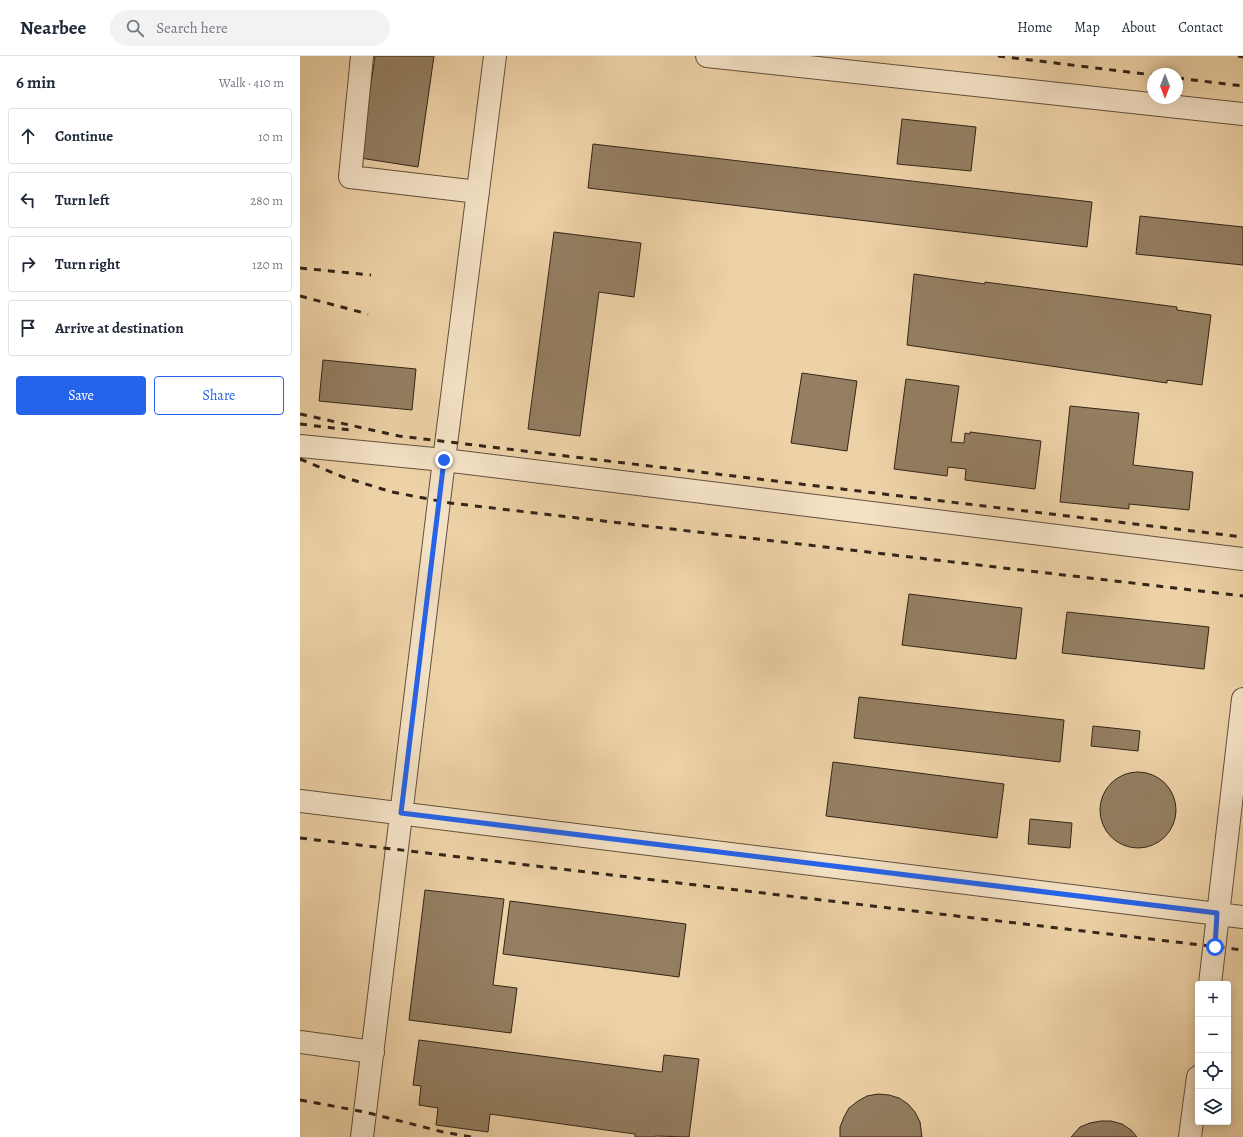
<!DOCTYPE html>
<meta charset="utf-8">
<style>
body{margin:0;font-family:Alegreya,serif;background:#f2f2f3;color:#1f2937}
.controls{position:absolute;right:12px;bottom:12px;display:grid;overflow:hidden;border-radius:4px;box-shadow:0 2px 10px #0003}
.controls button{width:36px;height:36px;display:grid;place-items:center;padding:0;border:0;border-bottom:1px solid #e0e1e3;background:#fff;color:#1f2937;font:20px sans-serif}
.compass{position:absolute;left:847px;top:12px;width:36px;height:36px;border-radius:50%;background:#fff;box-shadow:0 2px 10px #0003;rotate:180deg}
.stop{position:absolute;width:12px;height:12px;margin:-9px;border:3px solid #2563eb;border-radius:50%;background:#fff}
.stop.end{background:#2563eb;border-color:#fff;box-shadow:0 1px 4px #0008}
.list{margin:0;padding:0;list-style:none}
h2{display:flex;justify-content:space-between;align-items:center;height:52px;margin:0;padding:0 16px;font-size:17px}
h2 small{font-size:13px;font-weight:400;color:#747a83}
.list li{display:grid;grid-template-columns:26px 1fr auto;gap:12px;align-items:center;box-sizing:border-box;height:56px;margin:0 8px 8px;padding:0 8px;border:1px solid #e0e1e3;border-radius:4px}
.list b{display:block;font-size:15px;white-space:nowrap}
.list em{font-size:13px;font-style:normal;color:#747a83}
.actions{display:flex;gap:8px;padding:12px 16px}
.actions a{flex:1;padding:9px 0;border:1px solid #2563eb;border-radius:4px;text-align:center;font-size:14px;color:#2563eb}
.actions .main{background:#2563eb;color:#fff}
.icon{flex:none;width:22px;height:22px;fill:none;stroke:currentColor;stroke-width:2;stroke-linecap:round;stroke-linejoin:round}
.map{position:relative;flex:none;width:943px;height:1081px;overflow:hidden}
header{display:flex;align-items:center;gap:24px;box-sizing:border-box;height:56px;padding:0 20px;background:#fff;border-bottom:1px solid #e0e1e3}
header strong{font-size:19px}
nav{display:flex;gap:22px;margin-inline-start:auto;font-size:14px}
.search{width:280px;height:36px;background:#f2f2f3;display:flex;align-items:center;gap:10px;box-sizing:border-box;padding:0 14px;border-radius:22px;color:#747a83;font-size:15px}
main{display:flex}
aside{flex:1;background:#fff}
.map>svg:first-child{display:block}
.building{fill:#947f62;stroke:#332518}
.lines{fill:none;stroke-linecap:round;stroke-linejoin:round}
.minor-casing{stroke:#62503c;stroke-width:24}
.minor{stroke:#f4e2c6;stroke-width:22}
.rail{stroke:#332518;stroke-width:3;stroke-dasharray:7 7;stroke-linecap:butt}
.route{stroke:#2563eb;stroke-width:5}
</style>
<header>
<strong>Nearbee</strong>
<div class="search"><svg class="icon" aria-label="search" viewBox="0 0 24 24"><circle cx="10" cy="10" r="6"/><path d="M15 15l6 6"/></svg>Search here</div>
<nav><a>Home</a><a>Map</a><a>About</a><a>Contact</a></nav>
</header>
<main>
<aside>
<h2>6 min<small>Walk · 410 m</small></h2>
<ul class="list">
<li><svg class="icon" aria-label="ahead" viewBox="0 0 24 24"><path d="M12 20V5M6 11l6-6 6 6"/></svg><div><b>Continue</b></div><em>10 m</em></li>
<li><svg class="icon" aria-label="left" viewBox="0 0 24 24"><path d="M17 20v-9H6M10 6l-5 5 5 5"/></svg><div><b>Turn left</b></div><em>280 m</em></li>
<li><svg class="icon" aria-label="right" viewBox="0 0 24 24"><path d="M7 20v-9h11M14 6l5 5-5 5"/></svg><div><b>Turn right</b></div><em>120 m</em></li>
<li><svg class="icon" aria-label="arrive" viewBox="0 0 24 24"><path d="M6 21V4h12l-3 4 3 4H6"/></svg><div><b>Arrive at destination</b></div></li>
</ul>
<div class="actions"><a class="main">Save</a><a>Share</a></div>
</aside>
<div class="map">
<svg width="943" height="1081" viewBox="0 0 943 1081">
<rect width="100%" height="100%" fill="#eed2a7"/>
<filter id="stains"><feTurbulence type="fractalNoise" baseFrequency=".005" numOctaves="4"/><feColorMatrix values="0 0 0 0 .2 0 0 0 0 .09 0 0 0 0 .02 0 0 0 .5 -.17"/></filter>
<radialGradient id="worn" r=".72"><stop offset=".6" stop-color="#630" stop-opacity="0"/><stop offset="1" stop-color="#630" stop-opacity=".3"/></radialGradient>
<path class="building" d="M75,0H134L118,111L60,102Z
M602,63L676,71L671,115L597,108Z
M293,88L792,146L787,191L288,132Z
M840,160L943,171V209L836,198Z
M254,176L341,187L334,241L299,236L280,380L228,373Z
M614,218L685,228V226L877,251V254L911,259L902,329L867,324V327L607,289Z
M23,304L116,313L112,354L19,345Z
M502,317L557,325L547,395L491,387Z
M606,323L659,330L651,386L664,387L665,377L670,378V376L741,385L735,433L665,424L666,413L648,411L647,420L594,413Z
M770,350L839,357L833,409L893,416L889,454L829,448V453L760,446Z
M609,538L722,552L716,603L602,589Z
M767,556L909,571L904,613L762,597Z
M559,641L764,664L760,706L554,682Z
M793,670L840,675L838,695L791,690Z
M533,706L704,728L697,782L526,760Z
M800 754a38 38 0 1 1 76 0a38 38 0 1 1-76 0Z
M730,763L772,767L770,792L728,788Z
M125,834L204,843L193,929L217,932L211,977L109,964Z
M210,845L386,868L379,921L203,898Z
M119,984L362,1016L364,999L399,1003L389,1081L355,1080V1081H335V1078L190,1058L188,1076L136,1069L138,1052L119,1049L121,1030L113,1029Z
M578,1038L589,1039L599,1042L608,1048L615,1056L620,1066L622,1081H540V1071L544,1061L549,1052L558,1045L567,1040Z
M801,1065H811L822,1068L831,1074L837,1081H771L780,1071L790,1067Z"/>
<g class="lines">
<defs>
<path id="minor" d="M62,0L50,121L178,136
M407,0L943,58
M0,390L144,404L943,503
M0,745L943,861
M910,928L943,643
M0,986L73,996
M62,1081L144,404L195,0
M890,1081L898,1021"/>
</defs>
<use href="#minor" class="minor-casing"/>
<use href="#minor" class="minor"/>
<path class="rail" d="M698,0L853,19
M938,0L943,1
M877,22L943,30
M0,212L71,219
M0,240L68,258
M0,358L99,380L943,481
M0,368L50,374
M0,403L43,421L92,436L150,447L943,540
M0,782L943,894
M0,1044L65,1056L143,1076L171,1081"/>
</g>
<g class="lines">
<path class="route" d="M144,404L101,757L917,857L915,891"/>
</g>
<rect width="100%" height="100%" filter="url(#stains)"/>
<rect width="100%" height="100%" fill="url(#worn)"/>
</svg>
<div class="controls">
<button>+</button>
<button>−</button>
<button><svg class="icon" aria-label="locate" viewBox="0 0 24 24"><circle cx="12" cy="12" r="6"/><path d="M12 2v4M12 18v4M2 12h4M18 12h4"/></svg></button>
<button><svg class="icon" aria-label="layers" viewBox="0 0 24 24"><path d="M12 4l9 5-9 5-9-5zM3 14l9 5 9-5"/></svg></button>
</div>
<svg class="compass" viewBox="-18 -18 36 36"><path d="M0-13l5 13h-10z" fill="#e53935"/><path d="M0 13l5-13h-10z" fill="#747a83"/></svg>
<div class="stop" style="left:915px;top:891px"></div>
<div class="stop end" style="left:144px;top:404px"></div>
</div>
</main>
